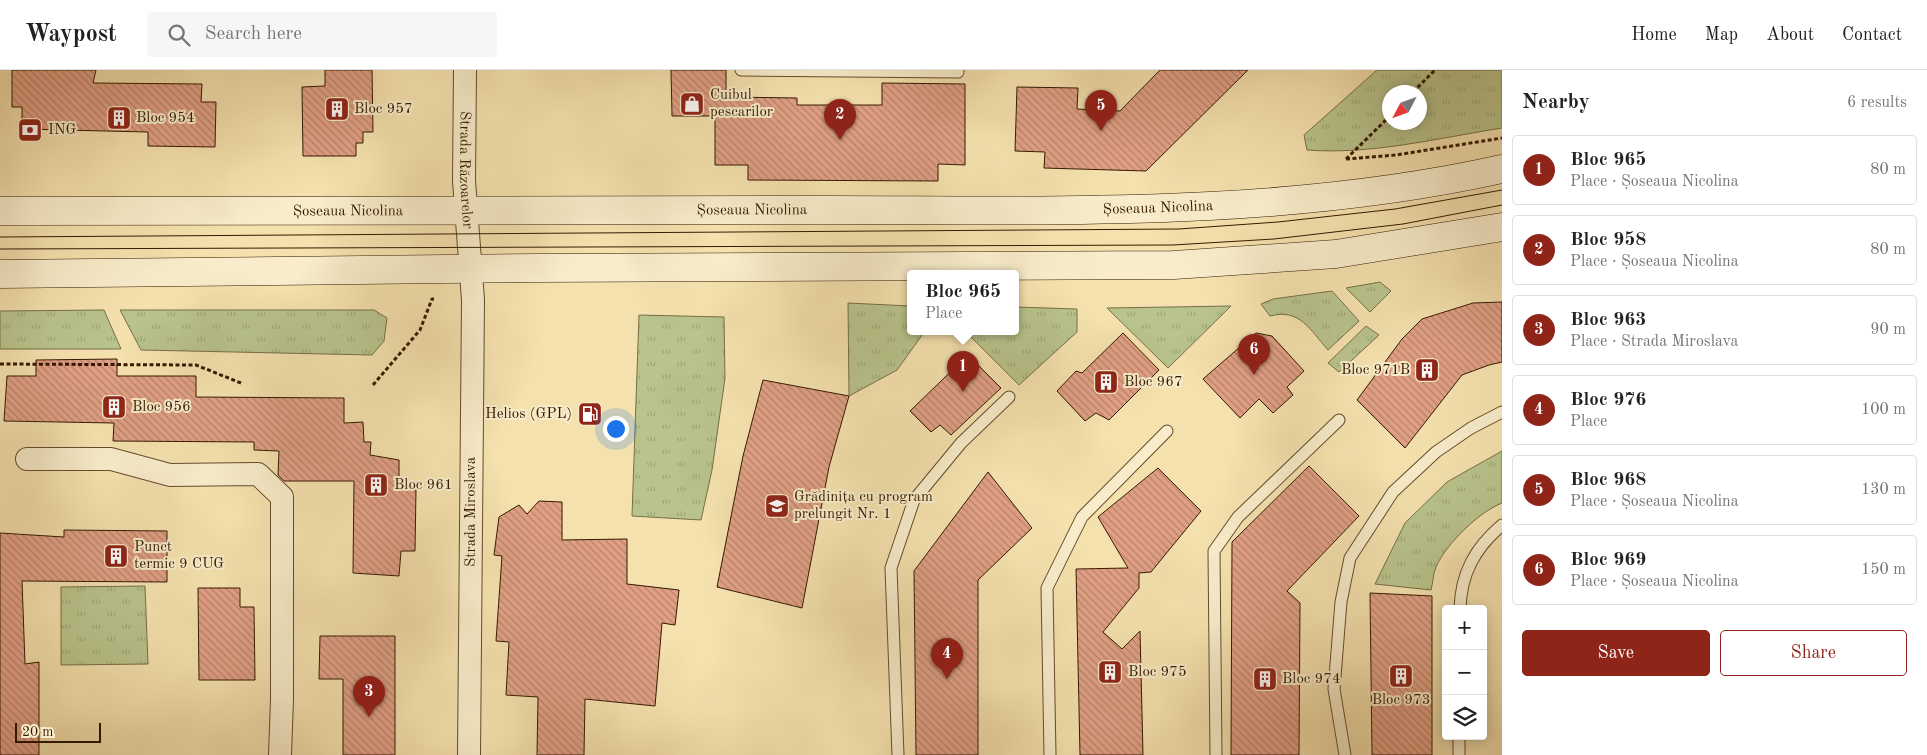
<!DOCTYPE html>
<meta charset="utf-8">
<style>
body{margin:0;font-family:"Old Standard TT",serif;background:#f6f6f6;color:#202124}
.controls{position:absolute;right:15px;bottom:15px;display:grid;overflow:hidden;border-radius:5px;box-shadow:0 2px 12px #0003}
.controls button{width:45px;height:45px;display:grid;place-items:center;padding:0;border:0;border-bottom:1px solid #e0e0e0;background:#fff;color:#202124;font:25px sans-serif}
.compass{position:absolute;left:1382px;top:15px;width:45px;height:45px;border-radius:50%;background:#fff;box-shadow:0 2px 12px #0003;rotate:229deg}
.scale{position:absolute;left:15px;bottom:12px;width:86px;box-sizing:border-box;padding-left:5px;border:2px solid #351901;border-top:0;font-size:14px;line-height:18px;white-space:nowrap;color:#351901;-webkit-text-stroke:4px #f8ecca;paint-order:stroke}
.you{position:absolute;left:615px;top:358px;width:18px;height:18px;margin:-12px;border:4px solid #fff;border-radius:50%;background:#1a73e8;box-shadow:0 0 0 8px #1a73e833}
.badge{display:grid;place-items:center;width:32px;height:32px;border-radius:50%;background:#8f2418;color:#fff;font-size:16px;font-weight:700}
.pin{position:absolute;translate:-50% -41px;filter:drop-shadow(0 1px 2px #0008)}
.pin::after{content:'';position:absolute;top:26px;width:18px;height:15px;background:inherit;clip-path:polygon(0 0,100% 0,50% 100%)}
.popup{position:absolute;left:907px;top:200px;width:112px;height:65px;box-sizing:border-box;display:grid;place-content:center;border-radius:5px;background:#fff;filter:drop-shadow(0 1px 4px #0005);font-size:16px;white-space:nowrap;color:#757577}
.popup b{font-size:19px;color:#202124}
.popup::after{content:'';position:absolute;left:50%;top:100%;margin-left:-10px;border:10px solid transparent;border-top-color:#fff}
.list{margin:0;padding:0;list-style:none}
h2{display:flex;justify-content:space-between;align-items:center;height:65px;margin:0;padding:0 20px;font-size:21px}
h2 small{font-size:16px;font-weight:400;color:#757577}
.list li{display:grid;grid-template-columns:32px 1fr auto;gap:15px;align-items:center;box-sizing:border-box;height:70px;margin:0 10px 10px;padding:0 10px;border:1px solid #e0e0e0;border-radius:5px}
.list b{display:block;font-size:19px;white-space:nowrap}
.list p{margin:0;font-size:16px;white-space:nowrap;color:#757577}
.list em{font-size:16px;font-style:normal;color:#757577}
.actions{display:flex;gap:10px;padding:15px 20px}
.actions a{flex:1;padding:11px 0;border:1px solid #8f2418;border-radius:5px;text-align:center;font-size:18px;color:#8f2418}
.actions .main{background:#8f2418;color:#fff}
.icon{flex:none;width:28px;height:28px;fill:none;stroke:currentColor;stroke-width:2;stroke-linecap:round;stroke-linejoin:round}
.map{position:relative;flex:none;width:1502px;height:685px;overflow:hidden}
header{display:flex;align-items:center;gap:30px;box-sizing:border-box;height:70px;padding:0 25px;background:#fff;border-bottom:1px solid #e0e0e0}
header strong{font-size:24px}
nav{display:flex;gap:28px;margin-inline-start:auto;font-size:18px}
.search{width:350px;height:45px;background:#f6f6f6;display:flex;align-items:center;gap:12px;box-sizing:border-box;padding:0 18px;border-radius:5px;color:#757577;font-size:19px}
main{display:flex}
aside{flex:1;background:#fff}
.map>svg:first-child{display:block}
.grass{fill:url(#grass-tufts);stroke:#776e46;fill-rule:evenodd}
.building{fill:url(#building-back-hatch);stroke:#351901}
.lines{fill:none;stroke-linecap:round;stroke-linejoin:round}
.service-casing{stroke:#654b2c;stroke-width:13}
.minor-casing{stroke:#654b2c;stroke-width:24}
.secondary-casing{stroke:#351901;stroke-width:29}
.path{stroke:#351901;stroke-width:3;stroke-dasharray:4 2.5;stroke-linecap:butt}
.service{stroke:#f8ecca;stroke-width:11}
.minor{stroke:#f8ecca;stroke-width:22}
.secondary{stroke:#f8ecca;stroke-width:28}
.tram{stroke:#351901;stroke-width:1}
.labels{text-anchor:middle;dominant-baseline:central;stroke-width:4;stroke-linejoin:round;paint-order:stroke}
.poi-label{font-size:15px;fill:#351901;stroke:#f8ecca;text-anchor:start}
.street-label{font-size:15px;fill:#351901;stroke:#f8ecca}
</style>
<header>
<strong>Waypost</strong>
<div class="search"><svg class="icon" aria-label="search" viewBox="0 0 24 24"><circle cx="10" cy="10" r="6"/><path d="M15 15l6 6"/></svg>Search here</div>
<nav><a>Home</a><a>Map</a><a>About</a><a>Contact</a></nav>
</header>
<main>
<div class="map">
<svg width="1502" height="685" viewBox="0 0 1502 685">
<defs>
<pattern id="grass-tufts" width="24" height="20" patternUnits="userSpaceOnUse" patternTransform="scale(1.25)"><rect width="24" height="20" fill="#b9c38c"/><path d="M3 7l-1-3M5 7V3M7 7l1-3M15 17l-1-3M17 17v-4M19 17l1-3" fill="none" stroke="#a0a777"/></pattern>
<pattern id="building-back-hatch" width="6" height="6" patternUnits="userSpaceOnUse" patternTransform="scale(1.25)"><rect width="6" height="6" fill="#e1a085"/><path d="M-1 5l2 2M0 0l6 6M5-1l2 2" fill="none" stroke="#b7826a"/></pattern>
</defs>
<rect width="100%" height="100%" fill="#f4e1ae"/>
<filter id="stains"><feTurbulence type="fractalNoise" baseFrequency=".004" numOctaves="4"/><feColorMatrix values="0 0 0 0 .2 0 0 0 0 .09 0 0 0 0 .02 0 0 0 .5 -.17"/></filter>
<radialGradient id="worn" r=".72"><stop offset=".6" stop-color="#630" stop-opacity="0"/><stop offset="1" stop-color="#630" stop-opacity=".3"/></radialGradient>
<path class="grass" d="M1377,0H1502V58C1439,68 1370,85 1307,80L1304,65ZM1390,22H1420V52H1390Z
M1380,212L1391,221L1370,242L1346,218Z
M1332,221L1359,251L1328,280C1310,260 1300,238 1270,246L1261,234L1273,229Z
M848,233L910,236V261H925L897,300L849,326Z
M1231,236L1168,298L1107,238Z
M1016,237L1077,239V262L1019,315L965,261H1016Z
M104,240L121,279H0V241Z
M120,240H374L387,248L384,271L372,285L141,280Z
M639,245L724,247L725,308L712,400L701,450L632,446Z
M1366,256L1379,265L1339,302L1328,293Z
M1502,381V433C1479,442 1446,474 1436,497C1433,504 1433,513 1431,520L1375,514L1405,453L1447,412Z
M145,516L148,594L61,595V517Z"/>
<path class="building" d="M12,0H96L93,13L202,14L201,32H216L215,77L148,76V62L22,59V37H12Z
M325,0H372L373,62H363V73H356V86H303L302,17L325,16Z
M671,0H726V27L797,28V35H882V13L965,14V95L938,94V111L748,110V95H715V46H672Z
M1160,0H1248L1146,101L1044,98L1045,82L1015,81L1017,17L1078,18L1077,39L1120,41Z
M1502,232V292L1489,295L1462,305L1405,378L1357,330L1402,269L1422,249L1473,233Z
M1123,263L1159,300L1109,350L1096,343L1085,351L1057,321L1076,301L1082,303Z
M1256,263L1272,266L1304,301L1287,317L1293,325L1273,343L1259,329L1240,348L1203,309Z
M968,285L1001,318L951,365L940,355L931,362L910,341Z
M117,289V306H196V327L344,328V353L363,352L364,372H371L370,385L399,390V419L416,420L415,481H401L399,506L353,503L354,411H284L278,405L279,381L254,380V372L113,371L114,353L4,351L7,306H36V290Z
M763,310L849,326L829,397L802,538L717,517L743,386Z
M1309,396L1359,446L1287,521L1300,533L1299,685H1231L1232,472Z
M1158,398L1201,441L1151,502L1139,503V518L1103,562L1122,579L1140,561L1143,685H1080L1076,499L1128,498L1098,447Z
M988,402L1032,458L978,510V685H916L914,501Z
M539,431L562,432V470L627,469V514L679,520L675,555L662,553L655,636L585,629L584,685H537L538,627L506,625L509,572L496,571L502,486L494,485L499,447L519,435L527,444Z
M64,460L167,461V512L22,511L25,594L39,592V685H0V463L64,467Z
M198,518H240V537H254L255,610H199Z
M1370,523L1432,526V685H1372Z
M320,566H395V685H343V609H319Z"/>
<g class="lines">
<defs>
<path id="service" d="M741,0L958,2V0
M1460,539C1461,503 1475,478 1502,455
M898,685L891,498L914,430L961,373L1009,327
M1050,685L1047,518L1082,447L1167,361
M1216,685L1214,481L1238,447L1339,350
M1345,685L1334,619L1341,532L1350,488L1393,422L1436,382L1471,358L1502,342
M1459,685V666"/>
<g id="minor">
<path id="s1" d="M465,0L464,111L473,230L469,685"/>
<path d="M27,389H111L170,405L258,404L282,427V629L280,685"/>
</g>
<g id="secondary">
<path id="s2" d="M0,141C277,142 554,141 832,140C1055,140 1282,148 1502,99"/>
<path d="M0,204L538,198L1174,195L1336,184L1502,157"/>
</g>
</defs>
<use href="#service" class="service-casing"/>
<use href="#minor" class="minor-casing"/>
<use href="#secondary" class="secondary-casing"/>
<path class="path" d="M1413,22L1435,0
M1346,89L1396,85L1502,68
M1346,89L1390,46
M0,294L196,295L241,313
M373,315L420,260L432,229H434"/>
<use href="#service" class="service"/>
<use href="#minor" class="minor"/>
<use href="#secondary" class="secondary"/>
<path class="tram" d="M0,167L1179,159L1278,152L1395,139L1502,120
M0,179L1173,175L1274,169L1403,154L1502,135"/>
</g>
<defs>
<symbol id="shop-square" viewBox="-11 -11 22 22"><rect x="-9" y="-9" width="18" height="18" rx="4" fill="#8f2418" stroke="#f8ecca"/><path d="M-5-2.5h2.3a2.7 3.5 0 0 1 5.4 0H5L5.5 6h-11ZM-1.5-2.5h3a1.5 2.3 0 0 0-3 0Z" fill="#fff"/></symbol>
<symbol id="building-square" viewBox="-11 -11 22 22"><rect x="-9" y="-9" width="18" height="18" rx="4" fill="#8f2418" stroke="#f8ecca"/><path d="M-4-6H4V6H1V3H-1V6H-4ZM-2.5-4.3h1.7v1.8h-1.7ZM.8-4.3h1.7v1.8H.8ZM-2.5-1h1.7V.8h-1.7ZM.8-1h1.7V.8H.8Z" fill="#fff"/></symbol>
<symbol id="bank-square" viewBox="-11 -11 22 22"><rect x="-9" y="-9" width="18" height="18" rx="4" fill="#8f2418" stroke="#f8ecca"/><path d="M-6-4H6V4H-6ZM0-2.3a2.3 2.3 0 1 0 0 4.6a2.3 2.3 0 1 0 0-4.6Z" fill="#fff"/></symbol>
<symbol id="fuel-square" viewBox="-11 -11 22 22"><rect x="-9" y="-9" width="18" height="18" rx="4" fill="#8f2418" stroke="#f8ecca"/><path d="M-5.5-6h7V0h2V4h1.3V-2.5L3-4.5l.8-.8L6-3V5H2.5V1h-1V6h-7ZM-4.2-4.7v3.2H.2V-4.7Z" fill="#fff"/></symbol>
<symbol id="school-square" viewBox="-11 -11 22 22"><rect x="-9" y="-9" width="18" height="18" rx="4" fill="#8f2418" stroke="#f8ecca"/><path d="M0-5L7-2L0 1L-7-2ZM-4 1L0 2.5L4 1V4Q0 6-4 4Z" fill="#fff"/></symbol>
</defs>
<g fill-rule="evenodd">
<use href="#shop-square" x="678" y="20" width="28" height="28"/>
<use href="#building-square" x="323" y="25" width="28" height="28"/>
<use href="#building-square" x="105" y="34" width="28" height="28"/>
<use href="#bank-square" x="16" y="46" width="28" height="28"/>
<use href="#building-square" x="1413" y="286" width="28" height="28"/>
<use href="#building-square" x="1092" y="298" width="28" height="28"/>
<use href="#building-square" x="100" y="323" width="28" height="28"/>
<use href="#fuel-square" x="576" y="330" width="28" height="28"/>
<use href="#building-square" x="362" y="401" width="28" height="28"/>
<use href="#school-square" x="763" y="422" width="28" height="28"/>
<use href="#building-square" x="102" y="472" width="28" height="28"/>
<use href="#building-square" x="1096" y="588" width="28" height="28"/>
<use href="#building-square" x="1387" y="592" width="28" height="28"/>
<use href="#building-square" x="1251" y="595" width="28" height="28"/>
</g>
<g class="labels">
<g class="poi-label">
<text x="710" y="25">Cuibul<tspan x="710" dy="17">pescarilor</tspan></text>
<text x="354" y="39">Bloc 957</text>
<text x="136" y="48">Bloc 954</text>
<text x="48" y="60">ING</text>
<text x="1410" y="300" text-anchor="end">Bloc 971B</text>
<text x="1124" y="312">Bloc 967</text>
<text x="132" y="337">Bloc 956</text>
<text x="572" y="344" text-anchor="end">Helios (GPL)</text>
<text x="394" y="415">Bloc 961</text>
<text x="794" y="427">Grădinița cu program<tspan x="794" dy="17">prelungit Nr. 1</tspan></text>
<text x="134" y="477">Punct<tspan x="134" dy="17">termic 9 CUG</tspan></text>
<text x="1128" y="602">Bloc 975</text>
<text x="1282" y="609">Bloc 974</text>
<text x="1401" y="630" text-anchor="middle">Bloc 973</text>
</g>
<g class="street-label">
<text stroke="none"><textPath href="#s1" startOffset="100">Strada Răzoarelor</textPath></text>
<text stroke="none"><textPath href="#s2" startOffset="1158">Șoseaua Nicolina</textPath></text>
<text stroke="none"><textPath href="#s2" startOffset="752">Șoseaua Nicolina</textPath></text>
<text stroke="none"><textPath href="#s2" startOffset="348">Șoseaua Nicolina</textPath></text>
<text transform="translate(471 442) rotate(-90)">Strada Miroslava</text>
</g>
</g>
<rect width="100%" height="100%" filter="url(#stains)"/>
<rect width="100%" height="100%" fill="url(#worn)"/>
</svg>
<div class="controls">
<button>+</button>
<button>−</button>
<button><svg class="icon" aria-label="layers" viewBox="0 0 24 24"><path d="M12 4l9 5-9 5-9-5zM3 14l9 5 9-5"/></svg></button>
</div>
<svg class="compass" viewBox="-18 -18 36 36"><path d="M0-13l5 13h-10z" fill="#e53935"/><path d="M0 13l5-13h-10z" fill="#757577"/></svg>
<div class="scale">20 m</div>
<div class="you"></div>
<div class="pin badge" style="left:963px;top:322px">1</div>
<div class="popup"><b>Bloc 965</b>Place</div>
<div class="pin badge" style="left:840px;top:70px">2</div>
<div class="pin badge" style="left:369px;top:647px">3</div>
<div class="pin badge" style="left:947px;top:609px">4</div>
<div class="pin badge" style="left:1101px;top:61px">5</div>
<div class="pin badge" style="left:1254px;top:305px">6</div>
</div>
<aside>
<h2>Nearby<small>6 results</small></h2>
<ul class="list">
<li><span class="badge">1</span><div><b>Bloc 965</b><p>Place · Șoseaua Nicolina</p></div><em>80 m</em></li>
<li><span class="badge">2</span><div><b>Bloc 958</b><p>Place · Șoseaua Nicolina</p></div><em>80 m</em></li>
<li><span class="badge">3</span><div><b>Bloc 963</b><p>Place · Strada Miroslava</p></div><em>90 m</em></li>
<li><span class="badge">4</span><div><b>Bloc 976</b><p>Place</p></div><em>100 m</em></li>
<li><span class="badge">5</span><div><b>Bloc 968</b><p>Place · Șoseaua Nicolina</p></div><em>130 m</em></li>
<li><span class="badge">6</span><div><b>Bloc 969</b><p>Place · Șoseaua Nicolina</p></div><em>150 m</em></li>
</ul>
<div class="actions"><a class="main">Save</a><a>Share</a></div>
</aside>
</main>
